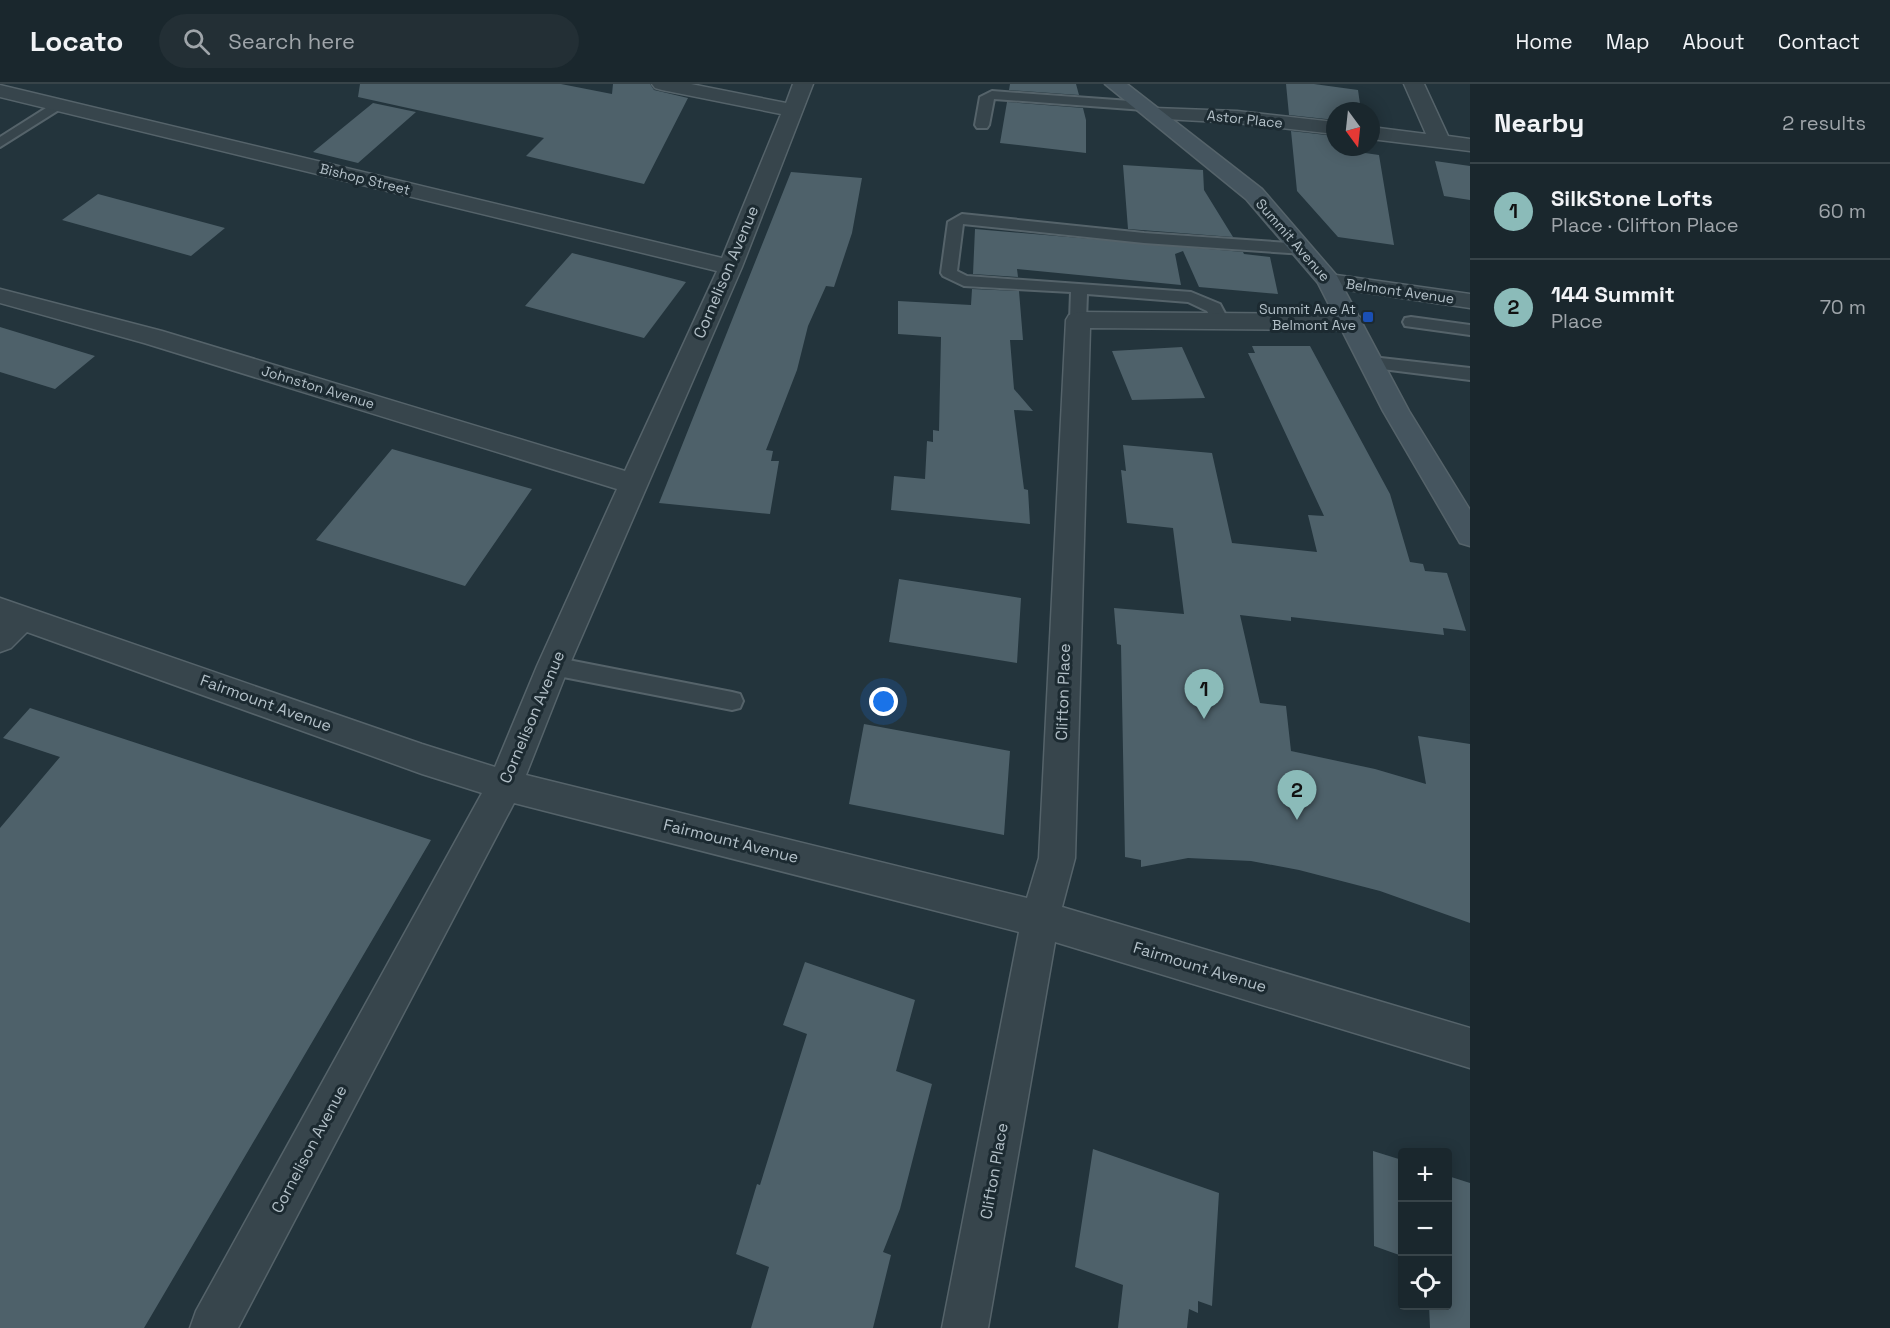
<!DOCTYPE html>
<meta charset="utf-8">
<style>
body{margin:0;font-family:"Space Grotesk",sans-serif;background:#232f35;color:#f1f3f6}
.controls{position:absolute;right:18px;bottom:18px;display:grid;overflow:hidden;border-radius:6px;box-shadow:0 3px 15px #0003}
.controls button{width:54px;height:54px;display:grid;place-items:center;padding:0;border:0;border-bottom:2px solid #384449;background:#1a272d;color:#f1f3f6;font:30px sans-serif}
.compass{position:absolute;left:1326px;top:18px;width:54px;height:54px;border-radius:50%;background:#1a272d;box-shadow:0 3px 15px #0003;rotate:165deg}
.you{position:absolute;left:884px;top:618px;width:21px;height:21px;margin:-15px;border:4px solid #fff;border-radius:50%;background:#1a73e8;box-shadow:0 0 0 9px #1a73e833}
.badge{display:grid;place-items:center;width:39px;height:39px;border-radius:50%;background:#8bbbb9;color:#111;font-size:20px;font-weight:700}
.pin{position:absolute;translate:-50% -50px;filter:drop-shadow(0 2px 3px #0008)}
.pin::after{content:'';position:absolute;top:32px;width:21px;height:18px;background:inherit;clip-path:polygon(0 0,100% 0,50% 100%)}
.list{margin:0;padding:0;list-style:none}
h2{display:flex;justify-content:space-between;align-items:center;height:78px;margin:0;padding:0 24px;font-size:26px}
h2 small{font-size:20px;font-weight:400;color:#9fa5aa}
.list li{display:grid;grid-template-columns:39px 1fr auto;gap:18px;align-items:center;box-sizing:border-box;height:96px;padding:0 24px;border-top:2px solid #384449}
.list b{display:block;font-size:22px;white-space:nowrap}
.list p{margin:0;font-size:20px;white-space:nowrap;color:#9fa5aa}
.list em{font-size:20px;font-style:normal;color:#9fa5aa}
.icon{flex:none;width:33px;height:33px;fill:none;stroke:currentColor;stroke-width:2;stroke-linecap:round;stroke-linejoin:round}
.map{position:relative;flex:none;width:1470px;height:1244px;overflow:hidden}
header{display:flex;align-items:center;gap:36px;box-sizing:border-box;height:84px;padding:0 30px;background:#1a272d;border-bottom:2px solid #384449}
header strong{font-size:28px}
nav{display:flex;gap:33px;margin-inline-start:auto;font-size:21px}
.search{width:420px;height:54px;background:#232f35;display:flex;align-items:center;gap:15px;box-sizing:border-box;padding:0 21px;border-radius:33px;color:#9fa5aa;font-size:22px}
main{display:flex}
aside{flex:1;background:#1a272d}
.map>svg:first-child{display:block}
.building{fill:#4e616a}
.lines{fill:none;stroke-linecap:round;stroke-linejoin:round}
.service-casing{stroke:#55636a;stroke-width:4}
.minor-casing{stroke:#55636a;stroke-width:3}
.secondary-casing{stroke:#55636a;stroke-width:3}
.service{fill:#37454c;fill-rule:evenodd}
.minor{fill:#37454c;fill-rule:evenodd}
.secondary{fill:#45555f;fill-rule:evenodd}
.transit-dot{fill:#1a4fb4;stroke:#1c2a31;stroke-width:2}
.labels{text-anchor:middle;dominant-baseline:central;stroke-width:6;stroke-linejoin:round;paint-order:stroke}
.far-street-label{font-size:14px;fill:#b3c0c8;stroke:#1c2a31}
.far-poi-label{font-size:14px;fill:#b3c0c8;stroke:#1c2a31;text-anchor:end}
.street-label{font-size:16px;fill:#b3c0c8;stroke:#1c2a31}
</style>
<header>
<strong>Locato</strong>
<div class="search"><svg class="icon" aria-label="search" viewBox="0 0 24 24"><circle cx="10" cy="10" r="6"/><path d="M15 15l6 6"/></svg>Search here</div>
<nav><a>Home</a><a>Map</a><a>About</a><a>Contact</a></nav>
</header>
<main>
<div class="map">
<svg width="1470" height="1244" viewBox="0 0 1470 1244">
<rect width="100%" height="100%" fill="#23343c"/>
<path class="building" d="M360,0H561L612,10L613,0H650L654,6L688,14L644,100L526,72L544,54L358,13Z
M1010,0H1076L1079,11L1009,6Z
M1286,0H1314L1358,6L1361,27H1335V36L1289,31Z
M1007,18L1083,24L1086,36V69L1000,59Z
M373,19L416,28L358,79L313,68Z
M1291,47L1335,52V63H1364L1365,69L1379,71L1394,161L1338,153L1297,107Z
M1435,77L1470,82V116L1444,112Z
M1123,81L1203,86L1204,106L1233,153L1128,145Z
M791,88L862,94L852,149L834,203L826,202L808,242L797,286L766,366L773,367L771,377H779L770,430L659,419Z
M98,110L225,144L191,172L62,136Z
M975,145L1243,168L1244,170L1270,173L1278,210L1199,203L1183,167L1175,170L1181,201L1017,185L1018,193L973,190Z
M572,169L628,183L686,198L644,254L525,222Z
M972,205L1019,207L1023,256H1010L1014,305L1033,327L1014,326L1024,405L1028,406L1030,440L891,426L894,392L925,395L927,357L933,358V346L939,347L941,253L898,250V217L971,221Z
M0,243L95,272L55,305L0,288Z
M1252,262H1310L1390,410L1410,478L1423,480L1425,487L1447,489L1466,547L1443,544L1444,551L1291,533V537L1240,531L1260,619L1286,622L1291,667L1375,685L1426,700L1418,652L1470,660V839L1380,807L1299,786L1251,777L1188,774L1141,783V776L1125,773L1121,561L1117,560L1114,524L1184,530L1173,444L1127,439L1121,386L1126,387L1123,361L1212,369L1232,459L1317,468L1308,431L1324,432L1248,269H1255Z
M1182,263L1205,314L1132,316L1112,267Z
M392,365L532,405L465,502L316,456Z
M899,495L1021,514L1017,579L889,558Z
M30,624L431,756L144,1244H0V744L60,673L3,654Z
M864,640L1010,667L1004,751L849,720Z
M805,878L915,916L896,987L932,1000L900,1125L883,1168L891,1171L873,1244H751L769,1183L736,1170L757,1100L760,1101L807,950L783,941Z
M1093,1065L1219,1109L1212,1222L1198,1217V1229L1189,1225L1187,1244H1118L1123,1201L1075,1183Z
M1373,1067L1402,1076V1172L1374,1162Z
M1448,1092L1470,1099V1244H1430L1429,1221H1448Z"/>
<g class="lines">
<defs>
<path id="service" d="M992,7L1144,18L1151,22L1144,26L994,15L989,41L987,44H977L975,41L980,13Z
M57,17L62,18L64,21L62,24L0,63V53Z
M962,130L1144,149L1304,160L1312,165L1304,170L1144,159L963,140L957,187L967,192L1191,208L1220,220L1229,237L1227,241H1215L1207,227L1188,218L1087,210L1086,236L1084,240H1072L1070,236L1071,208L964,202L943,192L941,189L948,138Z
M1411,233L1470,241V251L1405,242L1403,238L1405,234Z
M1372,273L1470,284V296L1366,283L1363,279L1366,275Z
M553,573L732,608L740,610L743,617L740,624L732,626L553,591L545,588L542,582L545,576Z"/>
<path id="minor" d="M652,0H691L786,19L793,0H813L742,183L569,582L526,691L1027,814L1039,774L1066,236L1069,231L1078,228L1351,230L1360,233L1363,238L1360,243L1351,246L1090,244L1075,774L1062,823L1470,944V984L1055,858L988,1244H942L1019,848L514,719L238,1244H190L196,1227L482,709L422,690L27,548L11,564L0,568V514L422,660L495,683L537,582L617,405L144,259L0,219V205L162,247L625,387L717,187L0,13V1L722,174L781,30L662,6L655,4Z
M1404,0H1424L1448,52L1470,55V67L1371,55V43L1426,50Z
M1154,24L1237,27L1335,38V50L1237,39L1147,34L1144,30L1147,26Z
M1329,190L1470,210V224L1321,202L1317,197L1321,192Z"/>
<path id="secondary" d="M1105,0H1127L1262,105L1337,192L1409,327L1470,426V462L1460,459L1383,327L1318,199L1246,115Z"/>
</defs>
<use href="#service" class="service-casing"/>
<use href="#minor" class="minor-casing"/>
<use href="#secondary" class="secondary-casing"/>
<use href="#service" class="service"/>
<use href="#minor" class="minor"/>
<use href="#secondary" class="secondary"/>
</g>
<rect class="transit-dot" x="1362" y="227" width="12" height="12" rx="3"/>
<g class="labels">
<g class="far-street-label">
<text transform="translate(1245 35) rotate(6)">Astor Place</text>
<text transform="translate(365 95) rotate(14)">Bishop Street</text>
<text transform="translate(1293 156) rotate(49)">Summit Avenue</text>
<text transform="translate(1400 207) rotate(8)">Belmont Avenue</text>
<text transform="translate(318 303) rotate(17)">Johnston Avenue</text>
</g>
<g class="far-poi-label">
<text x="1356" y="225">Summit Ave At<tspan x="1356" dy="16">Belmont Ave</tspan></text>
</g>
<g class="street-label">
<text transform="translate(726 188) rotate(-67)">Cornelison Avenue</text>
<text transform="translate(1063 608) rotate(-88)">Clifton Place</text>
<text transform="translate(266 619) rotate(20)">Fairmount Avenue</text>
<text transform="translate(532 633) rotate(-67)">Cornelison Avenue</text>
<text transform="translate(731 757) rotate(14)">Fairmount Avenue</text>
<text transform="translate(1200 883) rotate(17)">Fairmount Avenue</text>
<text transform="translate(309 1065) rotate(-62)">Cornelison Avenue</text>
<text transform="translate(994 1087) rotate(-80)">Clifton Place</text>
</g>
</g>
</svg>
<div class="controls">
<button>+</button>
<button>−</button>
<button><svg class="icon" aria-label="locate" viewBox="0 0 24 24"><circle cx="12" cy="12" r="6"/><path d="M12 2v4M12 18v4M2 12h4M18 12h4"/></svg></button>
</div>
<svg class="compass" viewBox="-18 -18 36 36"><path d="M0-13l5 13h-10z" fill="#e53935"/><path d="M0 13l5-13h-10z" fill="#9fa5aa"/></svg>
<div class="you"></div>
<div class="pin badge" style="left:1204px;top:635px">1</div>
<div class="pin badge" style="left:1297px;top:736px">2</div>
</div>
<aside>
<h2>Nearby<small>2 results</small></h2>
<ul class="list">
<li><span class="badge">1</span><div><b>SilkStone Lofts</b><p>Place · Clifton Place</p></div><em>60 m</em></li>
<li><span class="badge">2</span><div><b>144 Summit</b><p>Place</p></div><em>70 m</em></li>
</ul>
</aside>
</main>
